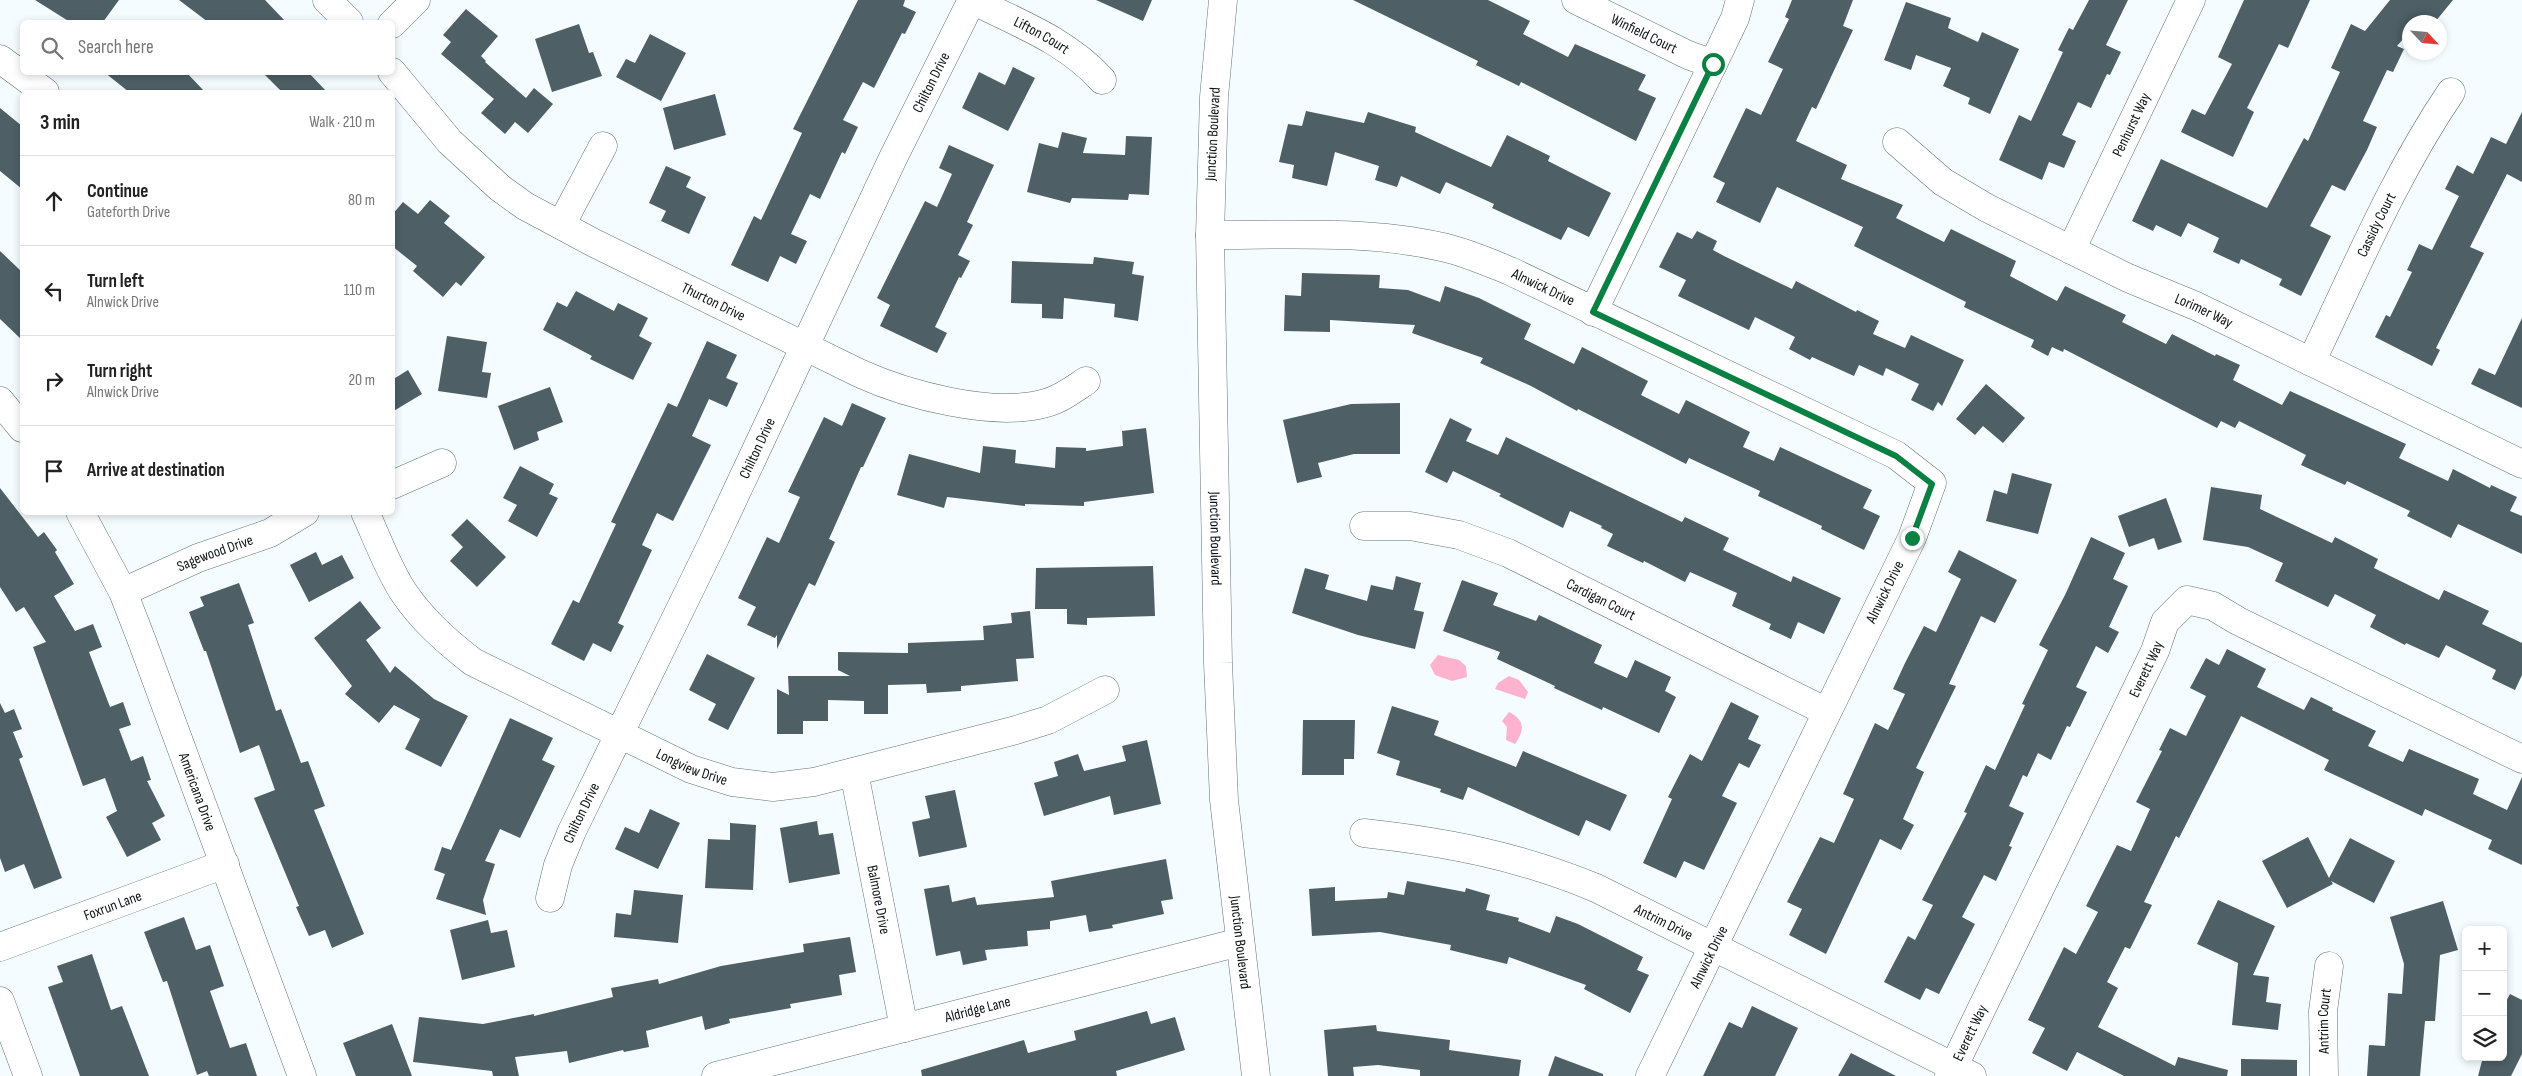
<!DOCTYPE html>
<meta charset="utf-8">
<style>
body{margin:0;font-family:"Sofia Sans Condensed",sans-serif;background:#f2f2f2;color:#222}
.controls{position:absolute;right:15px;bottom:15px;display:grid;overflow:hidden;border-radius:8px;box-shadow:0 2px 8px #0003}
.controls button{width:45px;height:45px;display:grid;place-items:center;padding:0;border:0;border-bottom:1px solid #e0e0e0;background:#fff;color:#222;font:25px sans-serif}
.compass{position:absolute;left:2402px;top:15px;width:45px;height:45px;border-radius:50%;background:#fff;box-shadow:0 2px 8px #0003;rotate:116deg}
.stop{position:absolute;width:15px;height:15px;margin:-11px;border:4px solid #0b8043;border-radius:50%;background:#fff}
.stop.end{background:#0b8043;border-color:#fff;box-shadow:0 1px 5px #0008}
.list{margin:0;padding:0;list-style:none}
h2{display:flex;justify-content:space-between;align-items:center;height:65px;margin:0;padding:0 20px;font-size:21px}
h2 small{font-size:16px;font-weight:400;color:#767676}
.list li{display:grid;grid-template-columns:32px 1fr auto;gap:15px;align-items:center;box-sizing:border-box;height:90px;padding:0 20px;border-top:1px solid #e0e0e0}
.list b{display:block;font-size:19px;white-space:nowrap}
.list p{margin:0;font-size:16px;white-space:nowrap;color:#767676}
.list em{font-size:16px;font-style:normal;color:#767676}
.icon{flex:none;width:28px;height:28px;fill:none;stroke:currentColor;stroke-width:2;stroke-linecap:round;stroke-linejoin:round}
.map{position:relative;flex:none;width:2522px;height:1076px;overflow:hidden}
.search{position:absolute;background:#fff;box-shadow:0 2px 8px #0003;left:20px;top:20px;width:375px;height:55px;display:flex;align-items:center;gap:12px;box-sizing:border-box;padding:0 18px;border-radius:8px;color:#767676;font-size:19px}
.panel{position:absolute;background:#fff;box-shadow:0 2px 8px #0003;left:20px;top:90px;width:375px;height:425px;border-radius:8px}
.map>svg:first-child{display:block}
.water{fill:#fdb2cd}
.building{fill:#4e5f66}
.lines{fill:none;stroke-linecap:round;stroke-linejoin:round}
.minor-casing{stroke:#61737a;stroke-width:29}
.major-casing{stroke:#61737a;stroke-width:29}
.minor{stroke:#fff;stroke-width:28}
.major{stroke:#fff;stroke-width:28}
.route{stroke:#0b8043;stroke-width:6}
.labels{text-anchor:middle;dominant-baseline:central;stroke-width:5;stroke-linejoin:round;paint-order:stroke}
.street-label{font-size:15px;fill:#0c1316;stroke:#fff}
</style>
<div class="map">
<svg width="2522" height="1076" viewBox="0 0 2522 1076">
<rect width="100%" height="100%" fill="#f4fcff"/>
<path class="water" d="M1438,655L1459,660L1466,666L1467,677L1452,681L1435,675L1430,665Z
M1509,676L1519,680L1528,692L1525,699L1495,689L1498,683Z
M1509,712C1525,720 1525,730 1515,744L1506,740L1507,727L1502,721Z"/>
<path class="building" d="M35,0H119L103,22H70Z
M179,0H265L286,22H208Z
M858,0H905L903,6L916,12L905,34L902,33L874,88L863,82L843,120L858,127L845,154L842,152L820,199L810,194L791,234L807,241L796,264L780,256L768,282L731,265L754,216L761,220L802,133L793,129Z
M1096,0H1152L1143,21Z
M1353,0H1488L1530,21L1523,34L1568,57L1575,44L1646,75L1638,90L1656,98L1636,141L1521,82L1519,86L1476,65L1478,61Z
M1792,0H1853L1843,26L1853,30L1816,109L1812,107L1796,141L1847,165L1841,179L1903,205L1896,218L1944,242L1951,229L2016,261L2010,276L2057,301L2065,286L2126,315L2122,322L2166,344L2172,334L2215,356L2216,354L2240,365L2233,380L2282,405L2290,391L2406,444L2399,458L2448,481L2453,469L2490,488L2491,485L2517,497L2510,511L2522,516V554L2458,524L2451,538L2407,516L2410,511L2347,481L2345,485L2301,465L2306,455L2239,421L2235,428L2221,421L2217,428L2064,349L2063,352L2052,347L2048,356L2031,347L2034,340L1964,307L1966,302L1854,246L1863,227L1777,187L1760,223L1716,202L1725,183L1713,177L1746,108L1761,115L1783,69L1768,62L1789,19L1785,17Z
M2089,0H2128L2106,45L2121,52L2110,75L2107,74L2091,108L2078,102L2062,135L2076,141L2064,168L2049,162L2042,180L1999,160L2019,115L2031,121L2063,52L2058,50L2069,28L2073,30Z
M2244,0H2310L2288,48L2279,44L2247,108L2254,112L2233,157L2181,132L2192,109L2205,115L2232,64L2218,57Z
M2390,0H2453L2435,22H2431L2422,15L2416,22H2410V31L2397,46L2404,49L2393,72L2387,70L2363,121L2377,127L2367,150L2345,191L2332,185L2310,226L2331,236L2301,296L2279,285L2282,279L2241,259L2239,264L2213,252L2219,238L2188,223L2181,237L2156,225L2153,231L2132,221L2161,159L2267,208L2304,138L2308,141L2340,72L2331,68L2351,24L2365,31Z
M1906,2L1951,18L1948,28L1978,42L1982,32L2019,49L1990,114L1968,104L1970,98L1943,86L1951,68L1916,55L1911,70L1884,60Z
M466,9L498,36L481,56L486,61L485,62L526,98L534,88L553,104L528,133L515,122L505,134L481,113L494,99L441,54L451,42L443,35Z
M579,24L589,53L593,52L602,76L552,92L535,39Z
M650,34L686,53L661,101L616,77L626,59L635,63Z
M1013,67L1035,78L1008,131L962,108L979,72L1005,85Z
M104,72H186L205,92H129Z
M262,72H308L327,92H282Z
M715,94L726,135L674,150L663,108Z
M0,108L22,126V189L0,171Z
M1306,111L1364,123L1368,112L1416,127L1415,132L1491,167L1507,135L1550,156L1548,161L1611,193L1589,237L1568,227L1561,240L1492,208L1494,204L1446,182L1440,194L1401,176L1397,187L1375,180L1379,166L1335,152L1327,186L1292,178L1294,165L1279,162L1288,124L1302,126Z
M2522,112V182L2507,174L2470,247L2484,253L2436,348L2440,350L2432,366L2375,337L2386,315L2390,317L2412,272L2407,270L2419,244L2432,250L2459,196L2445,189L2457,165L2473,174L2491,137L2506,144Z
M1062,132L1087,138L1083,153L1125,155L1126,136L1152,137L1149,195L1129,194L1128,200L1072,198L1070,203L1027,192L1039,143L1058,148Z
M949,145L994,165L967,222L973,225L958,255L970,261L961,278L959,277L935,327L947,333L937,353L880,326L890,305L877,298L925,201L937,207L952,174L939,168Z
M666,166L691,177L686,187L706,197L689,234L661,221L666,211L649,203Z
M430,200L450,216L444,223L485,257L461,286L456,282L443,297L413,271L417,266L392,246V215L403,202L418,214Z
M1697,231L1717,241L1713,250L1724,256L1792,289L1796,281L1856,312L1857,310L1879,321L1873,334L1905,348L1911,335L1964,360L1942,406L1938,402L1933,411L1911,400L1919,384L1886,368L1883,376L1859,365L1854,376L1812,357L1810,360L1789,349L1795,337L1755,317L1749,330L1678,296L1686,280L1659,267L1677,232L1692,239Z
M0,251L22,272V340L0,319Z
M1094,257L1134,262L1132,274L1144,276L1138,321L1114,317L1115,304L1064,298L1063,319L1042,318V304L1011,303L1012,261L1093,264Z
M1302,273L1380,275L1379,288L1408,290L1440,302L1445,286L1479,298L1531,324L1524,339L1574,364L1582,347L1648,381L1641,395L1679,414L1686,400L1750,432L1743,447L1774,461L1780,447L1872,490L1863,508L1880,516L1864,550L1821,529L1822,526L1758,496L1760,491L1689,458L1686,464L1578,409L1577,411L1531,386L1480,363L1483,358L1412,333L1415,325L1330,320V332L1284,331L1285,295L1301,296Z
M576,291L614,311L618,303L648,318L639,336L652,343L633,380L590,359L592,356L543,330L557,302L567,307Z
M2522,318V408L2471,384L2479,368L2495,375Z
M447,336L487,342L482,372L491,373L487,398L438,391Z
M707,341L737,355L726,378L738,383L727,407L709,399L692,436L711,445L673,521L657,513L642,545L652,550L618,623L624,626L611,652L593,643L584,661L551,644L573,600L579,603L616,524L611,522L668,403L677,407Z
M408,370L422,394L392,412V380Z
M1986,384L2025,418L2003,443L1983,426L1975,435L1956,419Z
M550,387L563,422L537,432L539,440L514,450L498,406Z
M852,403L886,418L863,467H861L829,539L835,542L815,586L809,583L777,649V635L775,638L747,625L756,607L738,598L767,537L779,543L800,497L788,492L824,417L842,426Z
M1400,403V454H1354L1318,463L1322,477L1297,483L1283,420L1351,404Z
M1450,418L1472,429L1466,441L1498,455L1506,437L1682,522L1685,517L1729,538L1723,550L1791,582L1793,576L1841,598L1824,634L1798,622L1791,639L1769,629L1771,624L1732,606L1737,593L1690,572L1685,582L1644,561L1643,563L1607,546L1613,534L1601,528L1602,526L1570,511L1563,528L1499,496L1501,494L1453,471L1447,483L1425,472Z
M1146,428L1154,493L1084,502V506L1025,504V506L947,497L944,508L897,495L909,454L980,473L983,446L1016,450L1015,463L1055,468L1056,447L1086,448V451L1123,446L1122,431Z
M520,466L554,484L549,494L558,498L537,537L508,521L517,505L503,498Z
M2012,473L2052,484L2038,534L1986,521L1994,490L2007,494Z
M2211,487L2262,495L2260,509L2332,543L2335,537L2378,559L2374,568L2439,600L2444,590L2489,611L2482,624L2522,643V675L2515,690L2492,679L2496,670L2446,645L2439,658L2406,643L2405,645L2370,627L2376,615L2335,594L2328,607L2275,581L2283,563L2248,547L2203,540Z
M0,488L38,537L44,532L57,550L55,552L74,584L54,596L75,631L93,624L102,647L89,652L110,707L123,702L131,725L119,729L131,761L143,756L151,780L147,781L165,816L152,823L161,840L127,857L106,817L117,811L105,778L83,786L33,647L46,642L24,607L16,612L0,587Z
M2166,498L2182,542L2158,550L2154,538L2129,547L2118,516Z
M467,519L506,557L477,587L450,561L463,547L451,535Z
M2091,537L2125,553L2113,579L2128,586L2109,627L2119,632L2108,653L2096,646L2076,687L2087,692L2070,727L2067,726L2051,760L2038,753L2027,777L2023,775L2009,806L2024,813L2009,846L2012,847L1996,881L1984,875L1962,917L1975,924L1939,994L1926,988L1920,1000L1884,982L1908,936L1915,940L1933,905L1922,900L1967,813L1964,812L1986,765L1995,770L2025,705L2022,704L2048,650L2039,645L2066,593Z
M1959,550L2017,580L1995,623L1981,616L1949,684L1956,686L1916,768L1924,772L1903,819L1914,825L1901,850L1880,839L1826,954L1789,935L1802,909L1787,902L1820,837L1834,843L1854,799L1843,794L1875,723L1888,730L1905,694L1893,689L1905,663L1924,626L1936,632L1961,579L1948,572Z
M316,552L322,565L342,555L354,578L309,602L290,565Z
M1153,566L1155,616L1087,618V625L1067,624V609H1035L1036,568Z
M1305,568L1329,575L1325,589L1367,601L1371,585L1393,590L1396,576L1421,583L1414,610L1424,612L1415,649L1358,635L1292,613Z
M1462,580L1498,593L1493,605L1536,621L1539,615L1602,645L1594,663L1627,678L1635,660L1671,677L1665,691L1676,697L1659,733L1603,707L1602,710L1554,688L1555,686L1497,659L1500,652L1443,631Z
M239,583L254,623L248,625L276,711L281,709L301,763L308,761L325,806L314,810L364,934L332,948L325,930L309,936L296,907L299,906L254,798L275,790L259,745L240,753L206,651H204L189,612L204,606L200,597Z
M360,601L381,628L366,640L390,673L395,666L434,699L468,716L441,767L405,749L420,719L394,705L379,723L345,694L352,686L314,638Z
M1030,611L1034,658L1016,659L1018,681L961,686V691L927,693L926,684L888,685V714H864V701L828,700V721H803V734H777V689L789,695L788,676H850L838,670V652L908,653V643L984,640L983,626L1012,623L1011,613Z
M2227,649L2266,669L2257,687L2304,710L2311,697L2333,708L2332,710L2376,731L2368,746L2403,762L2409,749L2479,779L2473,794L2507,810L2522,777V865L2488,849L2492,840L2425,809L2422,816L2324,770L2329,760L2241,716L2179,838L2176,836L2144,902L2152,905L2130,949L2125,947L2107,982L2118,988L2098,1027L2175,1066L2178,1057L2228,1070L2227,1076H2124L2077,1052L2067,1071L2032,1053L2045,1028L2028,1020L2064,947L2076,954L2098,912L2086,906L2117,845L2131,851L2150,809L2136,802L2162,751L2159,750L2170,728L2186,736L2206,696L2190,688L2206,658L2219,665Z
M707,654L755,678L728,730L708,720L716,704L689,690Z
M1731,702L1759,716L1748,739L1761,745L1749,768L1739,763L1722,796L1737,803L1704,870L1684,861L1676,878L1643,863L1672,799L1668,797L1690,754L1702,761Z
M0,703L5,713L14,709L22,729L13,732L23,757L19,759L62,878L34,889L24,864L5,872L0,858Z
M1392,706L1439,721L1434,735L1516,767L1523,751L1627,795L1610,831L1586,820L1579,836L1468,787L1463,800L1440,792L1441,789L1396,775L1400,761L1377,753Z
M510,718L553,738L542,760L555,766L520,838L500,829L485,861L495,864L483,900L486,915L436,899L445,874L434,870L442,847L451,850Z
M1303,720H1355L1354,759H1344V775H1302Z
M1147,740L1161,804L1114,815L1110,796L1044,816L1034,783L1058,776L1054,762L1078,754L1084,771L1126,761L1122,746Z
M955,790L967,847L919,857L912,822L930,818L925,796Z
M650,809L680,823L658,869L615,849L625,827L639,833Z
M817,821L819,835L833,833L840,874L789,883L780,828Z
M730,823L756,825L753,890L705,888L708,839L730,840Z
M2308,837L2329,878L2350,838L2395,861L2374,903L2331,881L2333,884L2287,908L2262,861Z
M1166,859L1173,899L1161,901L1164,914L1112,925L1113,928L1089,932L1086,915L1050,921V929L1027,931L1028,946L985,950L987,960L963,965L960,951L936,956L924,889L949,885L952,902L975,897L977,905L1054,897L1051,881Z
M1407,881L1465,892L1466,888L1490,895L1486,910L1519,918L1518,921L1550,933L1556,916L1578,924L1643,957L1637,970L1649,975L1630,1013L1584,989L1586,985L1509,957L1507,964L1450,950L1451,945L1380,932L1312,936L1309,889L1335,887V901L1387,898L1388,892L1404,895Z
M634,890L683,895L678,943L614,937L616,913L631,915Z
M2218,900L2275,926L2253,975L2269,977L2266,1002L2281,1004L2278,1030L2232,1025L2238,963L2197,944Z
M2443,901L2458,950L2440,955L2435,1021H2425L2420,1076H2367L2369,1045L2385,1046L2388,993L2402,994L2404,964L2390,917Z
M184,917L196,950L210,945L213,954L224,986L210,991L230,1048L246,1043L257,1076H209L207,1071L197,1075L167,981L163,982L144,932Z
M488,920L491,933L507,930L515,967L462,980L450,930Z
M850,937L856,972L839,975L842,995L790,1004L791,1008L729,1019L730,1023L705,1030L702,1016L646,1031L649,1047L624,1052L623,1050L569,1063L567,1051L515,1057L519,1076H493L492,1071L413,1062L419,1017L483,1024L534,1014V1016L613,997L611,988L658,979L659,984L721,966L804,952L803,944Z
M92,954L111,1010L122,1006L149,1076H80L48,987L63,982L57,966Z
M2510,994L2522,1000V1054L2511,1076H2478L2483,1057H2503V1007Z
M1752,1006L1798,1028L1775,1076H1703L1729,1022L1742,1028Z
M1147,1011L1151,1024L1175,1017L1185,1050L1116,1071L1117,1076H922L921,1070L1024,1040L1028,1053L1076,1040L1074,1031Z
M392,1024L412,1076H356L343,1043Z
M1376,1025L1377,1031L1450,1040L1449,1050L1521,1060L1519,1076H1420V1070L1378,1065L1353,1067L1354,1076H1328L1324,1030Z
M1851,1053L1896,1076H1838Z
M1555,1056L1603,1074V1076H1548Z
M2241,1059L2297,1060V1076H2241Z"/>
<g class="lines">
<defs>
<g id="minor">
<path d="M327,0L349,22"/>
<path id="s1" d="M972,0C1018,23 1067,41 1102,80"/>
<path id="s2" d="M1576,0L1688,55L1713,64"/>
<path d="M392,24L416,0"/>
<path d="M0,59L45,92"/>
<path id="s3" d="M392,72L450,142L500,188L525,206L594,243L859,373C907,395 994,418 1046,403C1061,399 1074,389 1086,381"/>
<path id="s4" d="M1897,142L1943,182L1987,208L2128,278L2196,306L2522,464"/>
<path d="M561,225L603,146"/>
<path id="s5" d="M1210,235C1286,235 1367,230 1442,247C1465,252 1488,262 1510,271L1896,455L1932,483L1912,538L1650,1076"/>
<path id="s6" d="M2071,250L2191,0"/>
<path d="M1593,312L1713,64L1735,18L1740,0"/>
<path id="s7" d="M2311,362C2355,271 2394,176 2451,92"/>
<path d="M0,401L22,428"/>
<path d="M392,485L442,463"/>
<path id="s8" d="M80,512L123,592L142,641L302,1076"/>
<path id="s9" d="M365,512C377,538 387,566 402,590C421,619 446,641 473,662L691,769L732,782L773,787L814,782L1016,730L1048,720L1105,690"/>
<path id="s10" d="M1364,526H1410L1459,535L1508,553L1827,712"/>
<path id="s11" d="M123,592L198,558L270,533L305,512"/>
<path id="s12" d="M854,772L904,1028"/>
<path id="s13" d="M1364,833C1446,842 1519,856 1596,888L1972,1076"/>
<path id="s14" d="M550,898L558,865L572,831L713,542L893,158L972,0"/>
<path id="s15" d="M0,947L225,864"/>
<path d="M0,1001L28,1076"/>
<path id="s16" d="M716,1076L1240,942"/>
<path id="s17" d="M1949,1076L2155,651L2165,622L2187,600L2213,606L2238,621L2522,759"/>
<path id="s18" d="M2324,1076L2323,1011L2329,966"/>
</g>
<g id="major">
<path id="s19" d="M1223,0L1214,97L1210,235L1218,663L1224,800L1256,1076"/>
</g>
</defs>
<use href="#minor" class="minor-casing"/>
<use href="#major" class="major-casing"/>
<use href="#minor" class="minor"/>
<use href="#major" class="major"/>
</g>
<g class="lines">
<path class="route" d="M1713,64L1593,312L1896,456L1932,484L1912,538"/>
</g>
<g class="labels">
<g class="street-label">
<text stroke="none"><textPath href="#s2" startOffset="76">Winfield Court</textPath></text>
<text stroke="none"><textPath href="#s1" startOffset="78">Lifton Court</textPath></text>
<text stroke="none"><textPath href="#s14" startOffset="901">Chilton Drive</textPath></text>
<text stroke="none"><textPath href="#s6" startOffset="139">Penhurst Way</textPath></text>
<text transform="translate(1213 134) rotate(-87)">Junction Boulevard</text>
<text stroke="none"><textPath href="#s7" startOffset="152">Cassidy Court</textPath></text>
<text stroke="none"><textPath href="#s5" startOffset="342">Alnwick Drive</textPath></text>
<text stroke="none"><textPath href="#s3" startOffset="401">Thurton Drive</textPath></text>
<text stroke="none"><textPath href="#s4" startOffset="352">Lorimer Way</textPath></text>
<text stroke="none"><textPath href="#s14" startOffset="496">Chilton Drive</textPath></text>
<text stroke="none"><textPath href="#s19" startOffset="539">Junction Boulevard</textPath></text>
<text stroke="none"><textPath href="#s11" startOffset="100">Sagewood Drive</textPath></text>
<text transform="translate(1885 592) rotate(-64)">Alnwick Drive</text>
<text stroke="none"><textPath href="#s10" startOffset="252">Cardigan Court</textPath></text>
<text stroke="none"><textPath href="#s17" startOffset="452">Everett Way</textPath></text>
<text stroke="none"><textPath href="#s9" startOffset="431">Longview Drive</textPath></text>
<text stroke="none"><textPath href="#s8" startOffset="304">Americana Drive</textPath></text>
<text stroke="none"><textPath href="#s14" startOffset="91">Chilton Drive</textPath></text>
<text stroke="none"><textPath href="#s12" startOffset="130">Balmore Drive</textPath></text>
<text stroke="none"><textPath href="#s15" startOffset="120">Foxrun Lane</textPath></text>
<text stroke="none"><textPath href="#s13" startOffset="315">Antrim Drive</textPath></text>
<text stroke="none"><textPath href="#s19" startOffset="944">Junction Boulevard</textPath></text>
<text transform="translate(1709 957) rotate(-64)">Alnwick Drive</text>
<text stroke="none"><textPath href="#s16" startOffset="270">Aldridge Lane</textPath></text>
<text stroke="none"><textPath href="#s18" startOffset="55">Antrim Court</textPath></text>
<text stroke="none"><textPath href="#s17" startOffset="48">Everett Way</textPath></text>
</g>
</g>
</svg>
<div class="controls">
<button>+</button>
<button>−</button>
<button><svg class="icon" aria-label="layers" viewBox="0 0 24 24"><path d="M12 4l9 5-9 5-9-5zM3 14l9 5 9-5"/></svg></button>
</div>
<svg class="compass" viewBox="-18 -18 36 36"><path d="M0-13l5 13h-10z" fill="#e53935"/><path d="M0 13l5-13h-10z" fill="#767676"/></svg>
<div class="stop" style="left:1713px;top:64px"></div>
<div class="stop end" style="left:1912px;top:538px"></div>
<div class="search"><svg class="icon" aria-label="search" viewBox="0 0 24 24"><circle cx="10" cy="10" r="6"/><path d="M15 15l6 6"/></svg>Search here</div>
<section class="panel">
<h2>3 min<small>Walk · 210 m</small></h2>
<ul class="list">
<li><svg class="icon" aria-label="ahead" viewBox="0 0 24 24"><path d="M12 20V5M6 11l6-6 6 6"/></svg><div><b>Continue</b><p>Gateforth Drive</p></div><em>80 m</em></li>
<li><svg class="icon" aria-label="left" viewBox="0 0 24 24"><path d="M17 20v-9H6M10 6l-5 5 5 5"/></svg><div><b>Turn left</b><p>Alnwick Drive</p></div><em>110 m</em></li>
<li><svg class="icon" aria-label="right" viewBox="0 0 24 24"><path d="M7 20v-9h11M14 6l5 5-5 5"/></svg><div><b>Turn right</b><p>Alnwick Drive</p></div><em>20 m</em></li>
<li><svg class="icon" aria-label="arrive" viewBox="0 0 24 24"><path d="M6 21V4h12l-3 4 3 4H6"/></svg><div><b>Arrive at destination</b></div></li>
</ul>
</section>
</div>
